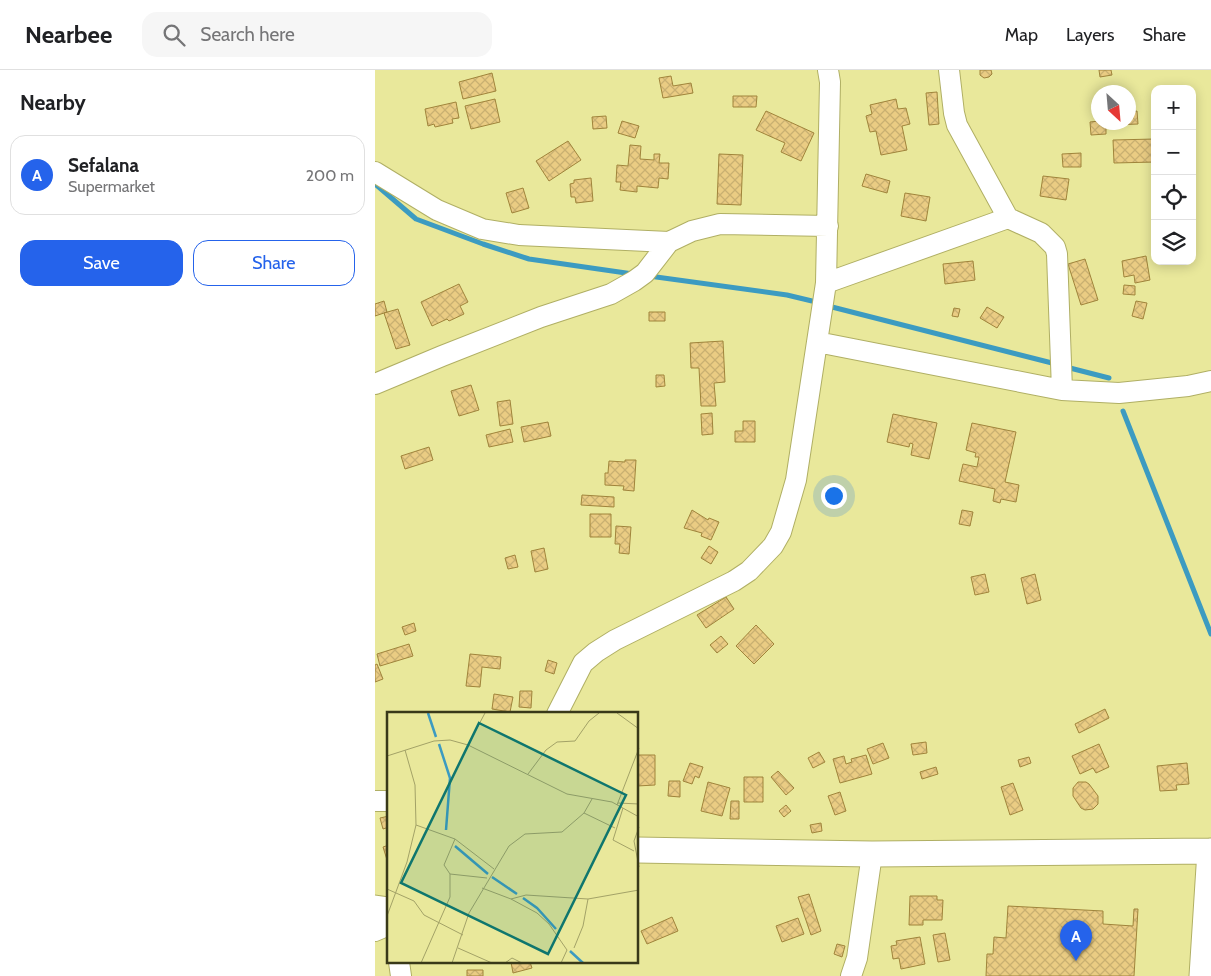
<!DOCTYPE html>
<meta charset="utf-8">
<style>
body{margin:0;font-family:Cabin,sans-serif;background:#f6f6f6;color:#202124}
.controls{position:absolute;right:15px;top:15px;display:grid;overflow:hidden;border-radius:10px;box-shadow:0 2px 12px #0003}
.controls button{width:45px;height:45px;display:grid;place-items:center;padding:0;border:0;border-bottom:1px solid #e0e0e0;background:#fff;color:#202124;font:25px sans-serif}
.compass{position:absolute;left:716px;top:15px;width:45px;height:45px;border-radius:50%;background:#fff;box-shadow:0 2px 12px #0003;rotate:154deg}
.you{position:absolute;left:458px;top:425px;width:18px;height:18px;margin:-12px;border:4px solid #fff;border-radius:50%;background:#1a73e8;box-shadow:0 0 0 8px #1a73e833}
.badge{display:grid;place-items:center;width:32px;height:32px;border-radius:50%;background:#2563eb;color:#fff;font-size:16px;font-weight:700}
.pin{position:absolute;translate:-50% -41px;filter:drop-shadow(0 1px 2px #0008)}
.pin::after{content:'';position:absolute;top:26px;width:18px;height:15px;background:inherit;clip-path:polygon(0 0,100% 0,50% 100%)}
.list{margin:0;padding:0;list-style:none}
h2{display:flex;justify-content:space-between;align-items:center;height:65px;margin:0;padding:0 20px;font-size:21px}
h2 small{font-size:16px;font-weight:400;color:#757577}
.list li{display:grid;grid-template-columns:32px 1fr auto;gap:15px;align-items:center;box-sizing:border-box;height:80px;margin:0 10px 10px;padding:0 10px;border:1px solid #e0e0e0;border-radius:15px}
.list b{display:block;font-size:19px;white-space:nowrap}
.list p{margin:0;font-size:16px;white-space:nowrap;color:#757577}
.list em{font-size:16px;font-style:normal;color:#757577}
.actions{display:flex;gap:10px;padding:15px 20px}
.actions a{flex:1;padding:11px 0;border:1px solid #2563eb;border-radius:15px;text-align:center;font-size:18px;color:#2563eb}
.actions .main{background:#2563eb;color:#fff}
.icon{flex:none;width:28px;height:28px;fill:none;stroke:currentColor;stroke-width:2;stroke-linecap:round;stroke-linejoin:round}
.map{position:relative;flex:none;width:836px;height:906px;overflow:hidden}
header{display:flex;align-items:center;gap:30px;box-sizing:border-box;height:70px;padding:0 25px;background:#fff;border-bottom:1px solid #e0e0e0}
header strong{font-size:24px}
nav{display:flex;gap:28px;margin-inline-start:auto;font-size:18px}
.search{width:350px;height:45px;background:#f6f6f6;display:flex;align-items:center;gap:12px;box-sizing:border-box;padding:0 18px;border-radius:15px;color:#757577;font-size:19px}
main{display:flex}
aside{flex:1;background:#fff}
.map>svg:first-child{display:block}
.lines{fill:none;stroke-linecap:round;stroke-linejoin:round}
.stream{stroke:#3c9bc1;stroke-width:5}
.building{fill:url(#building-cross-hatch);stroke:#a0843b}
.minor-casing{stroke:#b0af64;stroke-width:22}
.tertiary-casing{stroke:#b0af64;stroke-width:27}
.minor{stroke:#fff;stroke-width:20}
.tertiary{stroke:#fff;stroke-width:25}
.inset-river{fill:none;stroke:#3c9bc1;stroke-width:2.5}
.inset-road{fill:none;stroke:#a3a267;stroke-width:1}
.view{fill:#0f766e;fill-opacity:0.15;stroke:#0f766e;stroke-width:2.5}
.inset-edge{fill:none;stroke:#393919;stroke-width:2.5}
</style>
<header>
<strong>Nearbee</strong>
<div class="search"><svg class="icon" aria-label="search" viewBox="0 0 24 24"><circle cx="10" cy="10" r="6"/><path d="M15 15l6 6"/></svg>Search here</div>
<nav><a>Map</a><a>Layers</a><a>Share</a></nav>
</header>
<main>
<aside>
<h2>Nearby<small></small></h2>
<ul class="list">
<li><span class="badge">A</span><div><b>Sefalana</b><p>Supermarket</p></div><em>200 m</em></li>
</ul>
<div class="actions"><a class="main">Save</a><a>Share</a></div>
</aside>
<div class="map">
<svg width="836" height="906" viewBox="0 0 836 906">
<defs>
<pattern id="building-cross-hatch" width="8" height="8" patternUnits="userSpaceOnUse" patternTransform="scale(1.25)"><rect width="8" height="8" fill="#eacc83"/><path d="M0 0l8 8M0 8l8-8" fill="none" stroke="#c9b071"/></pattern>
</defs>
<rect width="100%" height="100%" fill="#e9e89b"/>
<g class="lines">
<path class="stream" d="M0,114L41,149L108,174L154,189L258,204
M274,206L412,225L437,231
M457,237L681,294
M691,297L734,308
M748,341L836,564"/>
</g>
<path class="building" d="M605,0H616L617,4L614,7L609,8L605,5Z
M724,0H736L737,5L725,7Z
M117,3L121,21L88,29L84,12Z
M296,6L298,16L316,13L318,23L288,28L284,8Z
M562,22L564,54L554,55L551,23Z
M358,26H382L381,37H358Z
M120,29L125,52L96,59L90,36Z
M521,29L523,39L531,38L535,54L527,56L532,80L506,85L501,61L495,62L491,46L497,44L495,35Z
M81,32L84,48L77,49L78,53L60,57L59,54L53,56L50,39Z
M391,41L439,63L426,91L406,82L410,73L381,60Z
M762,41L763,54L738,55V52H754V42Z
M231,46L232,58L218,59L217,47Z
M247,51L264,56L260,68L243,63Z
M724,51V52H731V64L716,65L715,52Z
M780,69V92L739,93L738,70Z
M193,71L206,90L174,111L161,91Z
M255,75L266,76L265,89L279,90V84H285L284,93H294L293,109L284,108L283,118L262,116V122L245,120L246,112H241L242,95L253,96Z
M706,83V97H688L687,84Z
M344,84L368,85L366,135L342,134Z
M491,104L515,111L512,123L487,116Z
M668,106L694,109L691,130L665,126Z
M216,108L218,131L201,133L200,127H196L195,114L199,113V110Z
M148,118L154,138L137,143L131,123Z
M530,123L555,127L551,151L526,146Z
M771,186L775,210L760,213L759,205L749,207L747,191Z
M710,189L723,230L706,235L693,194Z
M598,191L600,210L570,214L568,194Z
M84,214L93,232L85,236L89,244L74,251L72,249L57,256L46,232Z
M749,215L760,216V225L748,224Z
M9,231L12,242L0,246V234Z
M761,231L772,233L768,249L757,246Z
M612,237L629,247L622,258L605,248Z
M579,238L585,239L583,247L577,246Z
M23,239L35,275L21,279L9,243Z
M274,242H290V251H274Z
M348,271L350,312L339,313L341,336H326L324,298H316L315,273Z
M281,305H289L290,316L281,317Z
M96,315L104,340L84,346L76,321Z
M135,330L138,354L125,356L122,332Z
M337,343L338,364L327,365L326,344Z
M518,344L562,353L554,389L536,385L538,374L535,373L534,377L512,372Z
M368,351H380V372H360V361H368Z
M173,352L176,366L149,372L146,357Z
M597,353L641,362L630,412L644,415L641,432L626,429L625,433L618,431L620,419L584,411L588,394L602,397L604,387H600L601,383L591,380Z
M135,359L138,372L114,377L111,365Z
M54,377L58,390L30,399L26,386Z
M250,390H261L259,421L248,420L249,416L230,415V403H233L234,391L250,392Z
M207,425L239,427V437L206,435Z
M317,440L333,450L334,448L344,452L336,470L326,466L327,463L309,458Z
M587,440L598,442L595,456L584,454Z
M215,444H236V467H215Z
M241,456L256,457L254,484L244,483L245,474H240Z
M334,476L343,482L336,494L326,488Z
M169,478L173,499L160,502L156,481Z
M140,485L143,497L133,499L130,488Z
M610,504L614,522L600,525L596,507Z
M660,504L666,530L652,534L646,508Z
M351,527L359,539L331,558L322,545Z
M39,553L41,561L30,565L27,557Z
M381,555L399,574L379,594L361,576Z
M346,566L353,574L342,583L335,575Z
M34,574L38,586L5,596L2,584Z
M95,584L126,587L125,599L107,597L105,617L91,616Z
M173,590L182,593L179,604L170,601Z
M2,594L8,609L0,612V595Z
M145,621H157L156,638L144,637Z
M119,624L138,627L135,642L117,639Z
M730,639L734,648L704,663L700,654Z
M551,672L552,683L538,685L536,674Z
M508,673L514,688L498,694L492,679Z
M724,674L734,697L721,703L718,698L705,704L697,686Z
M444,682L450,692L438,698L433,688Z
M262,685H280V715L262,716Z
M491,685L497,704L465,713L458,689L469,686L471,694L477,692L476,689Z
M654,687L656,693L645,697L643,690Z
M315,693L328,697L324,708L320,706L317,714L308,711Z
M812,693L814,714L801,715L802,720L785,721L782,696Z
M561,697L563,704L547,709L545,702Z
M403,701L419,718L411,725L396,707Z
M369,707H388V732H369Z
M294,711H305V727L293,726Z
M333,712L355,718L347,746L326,741Z
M703,712H711L714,714L723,726V734L718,739L710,740L706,738L698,726V718Z
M638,713L648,740L635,745L626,717Z
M465,722L471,741L460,745L453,726Z
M356,731H364V749H355Z
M411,735L416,741L409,747L404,741Z
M14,746V757L8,759L5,748Z
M446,753L447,761L437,763L435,755Z
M14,775V793H13L8,777Z
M434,824L446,861L436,865L423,827Z
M535,826H562V830H568L567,850H548V855H534Z
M633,836L728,841V854L758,856L759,839H763L759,906H611L612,884H618L619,867L631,868Z
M297,847L303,861L272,874L266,861Z
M423,848L429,864L407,872L401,856Z
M570,863L575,890L563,892L558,865Z
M545,867L550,894L526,899L524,888L518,889L516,876L522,875L521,871Z
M462,874L470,876L467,887L459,884Z
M136,892H155L157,898L138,903Z
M92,900H108V906H92Z"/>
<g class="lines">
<defs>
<path id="minor" d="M574,0L579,43L582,55L633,148L666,163L680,177L682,184L687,320
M0,102L62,140L107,159L144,165L294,172
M451,213L633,148
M442,272L687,320L744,323L813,316L836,311
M0,314L67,286L166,247L236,224L259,211L270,203L294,172L317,161L345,154L453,156
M182,644L208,593L221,582L240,570L359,511L374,501L398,476L406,462L421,410L451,213L455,12L453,0
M0,731H14
M0,861L14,855
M24,892L26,906
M476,906L482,888L497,784"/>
<path id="tertiary" d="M262,780L497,784L836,781
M0,838L14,840
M827,906L835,781"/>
</defs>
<use href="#minor" class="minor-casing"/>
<use href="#tertiary" class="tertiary-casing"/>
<use href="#minor" class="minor"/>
<use href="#tertiary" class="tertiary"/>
</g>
<g transform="translate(12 642)">
<rect width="251" height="251" fill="#e9e89b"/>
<path class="inset-river" d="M41,1L49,25M52,32L63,66L59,118M68,134L101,162M105,165L130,182M136,186L150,196L169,217M183,239L196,251"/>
<path class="inset-road" d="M230,1L252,17M81,33L98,1M0,44L47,29L63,28L81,33L180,82L225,90L252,105M141,62L159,38L170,30L188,29L202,9L212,1M231,91L252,92M230,93L252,36M236,96L226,128L247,139M197,101L228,116M29,113L68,127L107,157M252,115L247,129L252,155M63,162L100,166M95,176L124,187L139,183L201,187L252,178M0,177L27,189L37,203L76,223M124,187L150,201L162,212L180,238L174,251M0,204L20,150L29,113L28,73L18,38M71,236L105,251M187,236L196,214L201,187M34,251L63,185V162L57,153L68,127M65,251L82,201L122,134L138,122L175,120L197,101L205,87M118,251L125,246L135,251"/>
<path class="view" d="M92,11L239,83L161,242L14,171Z"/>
<rect width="251" height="251" class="inset-edge"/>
</g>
</svg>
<div class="controls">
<button>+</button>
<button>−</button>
<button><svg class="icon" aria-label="locate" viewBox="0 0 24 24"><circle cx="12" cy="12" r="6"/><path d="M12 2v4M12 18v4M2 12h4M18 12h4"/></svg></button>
<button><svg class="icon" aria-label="layers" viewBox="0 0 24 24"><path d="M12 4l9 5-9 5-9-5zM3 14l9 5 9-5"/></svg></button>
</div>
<svg class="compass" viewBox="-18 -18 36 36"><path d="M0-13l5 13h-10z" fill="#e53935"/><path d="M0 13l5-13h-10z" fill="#757577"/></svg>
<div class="you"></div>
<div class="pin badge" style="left:701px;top:891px">A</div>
</div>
</main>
